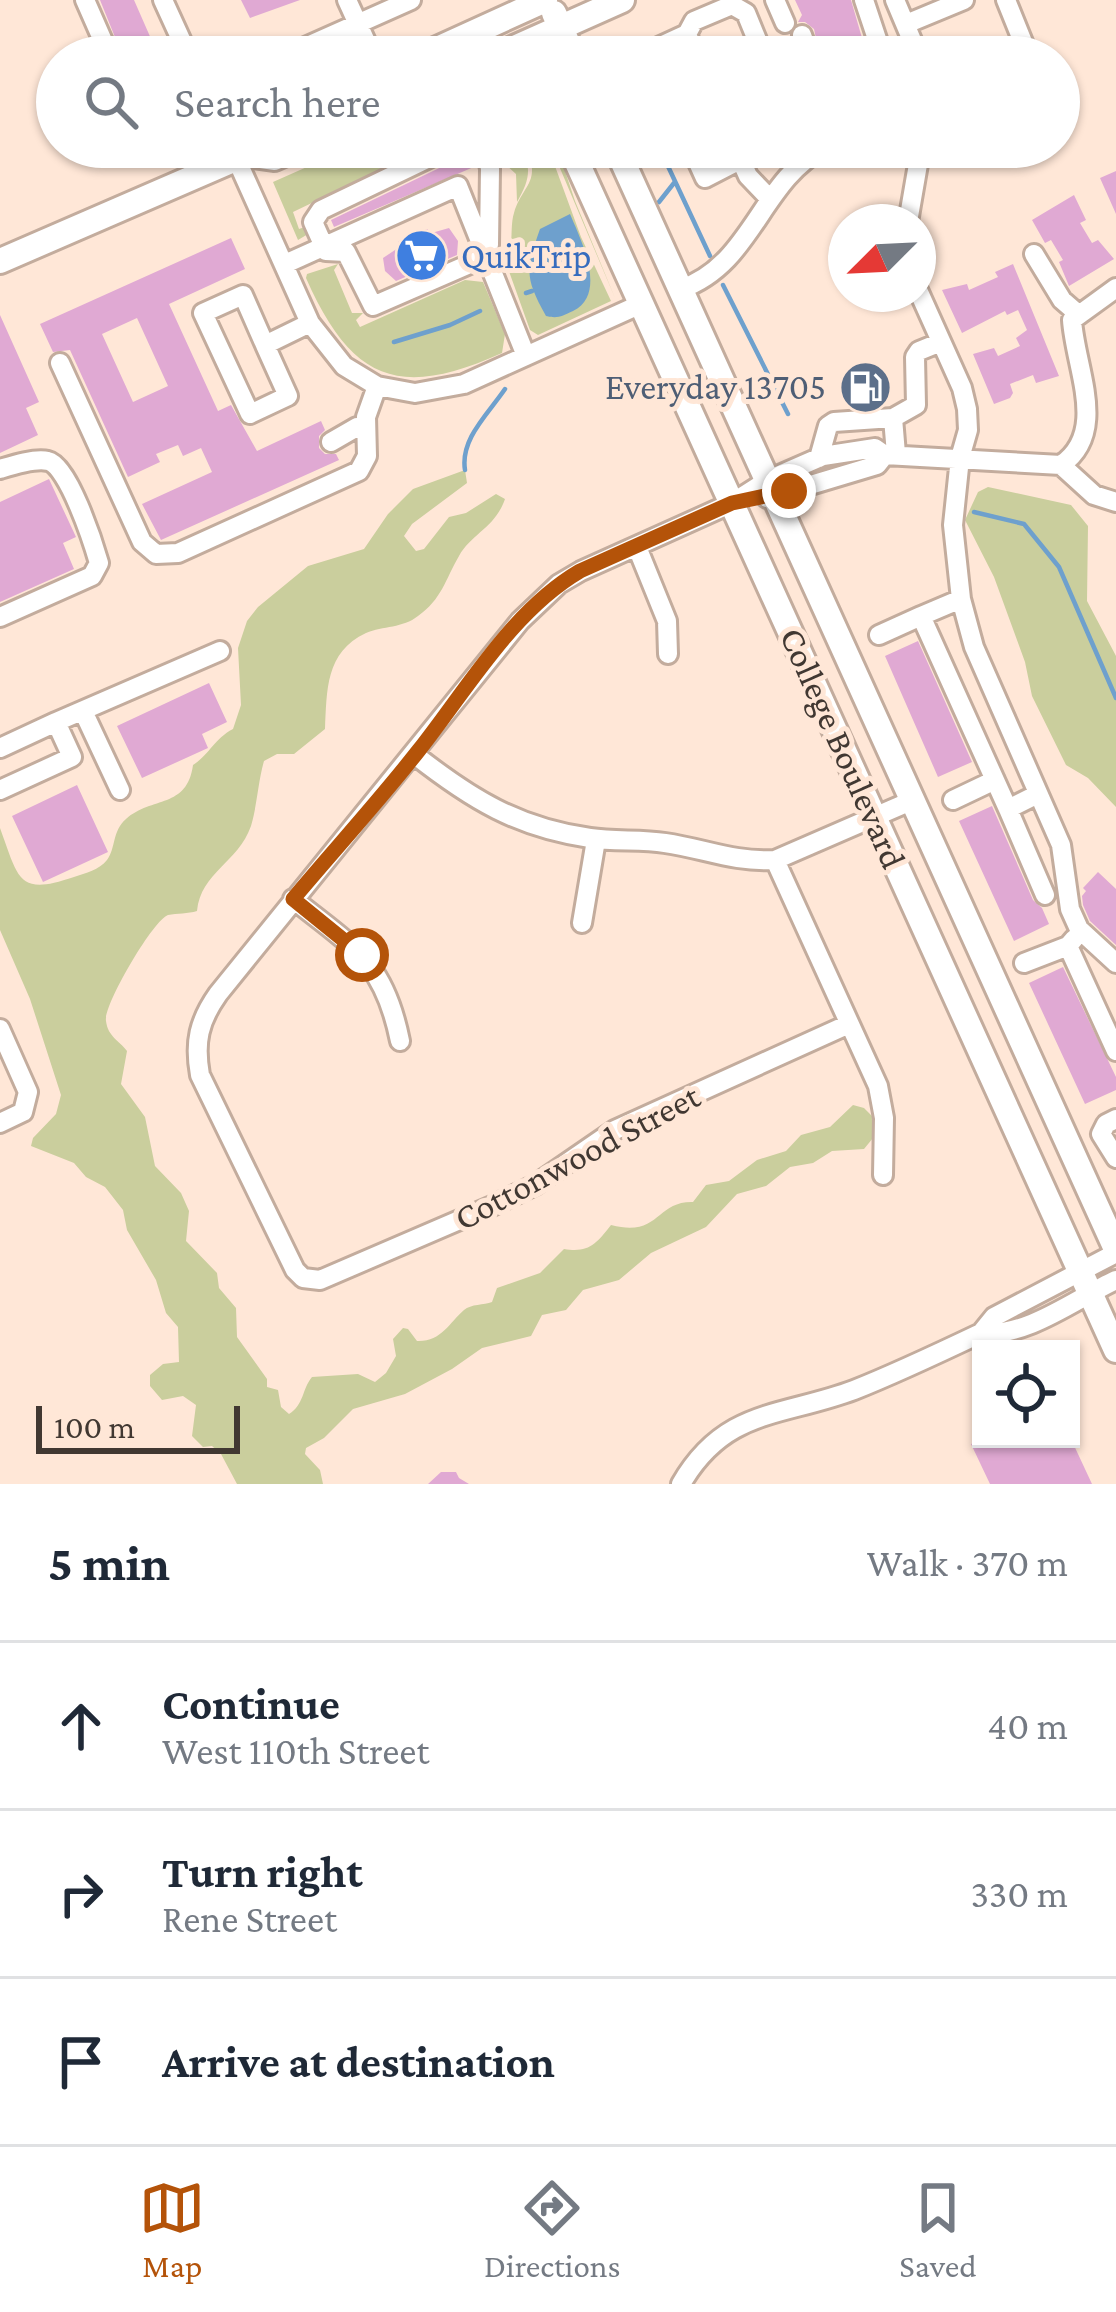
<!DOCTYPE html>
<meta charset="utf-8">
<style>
body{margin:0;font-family:"Crimson Pro",serif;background:#f2f2f3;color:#1f2937}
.controls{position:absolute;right:36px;bottom:36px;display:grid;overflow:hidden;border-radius:0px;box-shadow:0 3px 9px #0004}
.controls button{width:108px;height:108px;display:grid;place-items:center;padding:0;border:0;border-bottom:3px solid #e0e1e3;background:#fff;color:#1f2937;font:60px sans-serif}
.compass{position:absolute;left:828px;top:204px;width:108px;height:108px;border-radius:50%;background:#fff;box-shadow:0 3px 9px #0004;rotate:246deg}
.scale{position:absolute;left:36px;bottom:30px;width:204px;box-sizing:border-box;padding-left:12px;border:6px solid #413832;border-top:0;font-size:33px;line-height:42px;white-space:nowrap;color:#413832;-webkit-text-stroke:9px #ffe7d7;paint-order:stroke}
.stop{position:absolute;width:36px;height:36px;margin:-27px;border:9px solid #b45309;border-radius:50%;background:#fff}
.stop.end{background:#b45309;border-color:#fff;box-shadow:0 3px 12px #0008}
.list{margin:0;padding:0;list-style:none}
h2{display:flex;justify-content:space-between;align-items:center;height:156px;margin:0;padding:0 48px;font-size:51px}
h2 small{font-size:39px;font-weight:400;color:#747a83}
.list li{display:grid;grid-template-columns:78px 1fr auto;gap:36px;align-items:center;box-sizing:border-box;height:168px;padding:0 48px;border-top:3px solid #e0e1e3}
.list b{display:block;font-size:45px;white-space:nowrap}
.list p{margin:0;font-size:39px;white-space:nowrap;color:#747a83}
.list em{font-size:39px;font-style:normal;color:#747a83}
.icon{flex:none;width:66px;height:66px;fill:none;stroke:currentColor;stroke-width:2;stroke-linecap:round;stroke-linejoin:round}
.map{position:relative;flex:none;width:1116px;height:1484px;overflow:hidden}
.search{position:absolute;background:#fff;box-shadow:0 3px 9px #0004;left:36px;right:36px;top:36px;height:132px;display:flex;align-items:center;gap:30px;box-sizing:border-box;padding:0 42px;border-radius:66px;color:#747a83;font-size:45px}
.sheet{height:660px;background:#fff}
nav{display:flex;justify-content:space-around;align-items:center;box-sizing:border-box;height:168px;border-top:3px solid #e0e1e3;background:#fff;font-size:33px;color:#747a83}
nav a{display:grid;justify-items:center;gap:6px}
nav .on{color:#b45309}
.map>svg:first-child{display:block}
.green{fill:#cace9d}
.water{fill:#6ea0cd}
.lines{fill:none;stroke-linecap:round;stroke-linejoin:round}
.stream{stroke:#6ea0cd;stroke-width:4.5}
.building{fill:#e0a9d3;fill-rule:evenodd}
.minor-casing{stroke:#c3ac9d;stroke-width:24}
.major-casing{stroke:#c3ac9d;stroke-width:30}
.minor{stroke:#fff;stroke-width:18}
.major{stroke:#fff;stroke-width:24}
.route{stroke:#b45309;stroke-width:15}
.labels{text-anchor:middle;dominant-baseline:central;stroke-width:10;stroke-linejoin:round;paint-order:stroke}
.shop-label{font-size:36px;fill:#366cbe;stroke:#ffe7d7;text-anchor:start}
.service-label{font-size:36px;fill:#4e5e75;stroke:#ffe7d7;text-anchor:end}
.street-label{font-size:36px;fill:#413832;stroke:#ffe7d7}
</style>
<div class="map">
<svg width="1116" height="1484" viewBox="0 0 1116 1484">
<rect width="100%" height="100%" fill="#ffe7d7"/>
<path class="green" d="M352,147H419L396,157L393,164L293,212L299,229L305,227L308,234L298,240L273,182Z
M512,147H522C532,170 529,181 517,202L516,174L506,165L517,158Z
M526,147H548L581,237L611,301L538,335L530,330L501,249L511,245C512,235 511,222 514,213C522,185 542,183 526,147Z
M551,147H557L575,201L615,298Z
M338,264L334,270L352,313H363L356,320L360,327L465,280L483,282L505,334L502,353C400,399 352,382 306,278L307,274Z
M465,470L467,483L412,524L404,536L416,551L424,549L449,517L466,513L496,494L505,499C495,528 472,533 459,556C445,580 442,599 418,616C403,628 383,626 366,633C325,652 327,691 325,729L294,754H277L264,761C258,782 257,806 251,826C238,863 201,872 197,911C188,914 177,913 168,915C153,920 103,1006 106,1021C108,1037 119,1040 127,1051L121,1084L145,1117L155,1166L181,1193L189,1211L186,1241L217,1273L219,1288L236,1308L237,1337L267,1379V1387L278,1390L281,1407L289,1414C304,1405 302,1389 312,1377L358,1374L375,1382L386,1373L396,1356L393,1339L403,1328L408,1329L417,1341C441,1342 449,1323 464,1310C471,1304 484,1305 492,1302L497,1288L540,1273L564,1249C589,1253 596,1244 611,1225C660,1238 655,1201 693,1202L706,1185L729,1181L757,1160L786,1151L801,1135L830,1127L853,1105L864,1108L874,1118L873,1138L864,1149L832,1151L813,1163L790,1167L766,1186L737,1194L706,1227L651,1253L619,1280L583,1290L566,1310L542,1315L531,1336L482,1348L452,1369L405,1394L353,1409L324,1438L306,1448L305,1454L320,1470L323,1484H237L221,1454L212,1446L203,1447L192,1436L196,1405L183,1396L162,1400L150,1386V1375L163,1364L179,1362L178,1327L166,1313L156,1280L127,1230L123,1210L105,1187L86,1177L74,1163L31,1146L33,1138L56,1114L61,1095L30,999L0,930V828C19,880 18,896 74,877C86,873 99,870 107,860C116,848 112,831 126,819C152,796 187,809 193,765C210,754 214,739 233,729L241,705L238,648L247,621L258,607L308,566L364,549L388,514L413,489Z
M988,487L1071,505L1088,526L1087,601L1116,656V807L1088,778L1066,765L1032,696L1025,662L994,577L965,520L978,492Z"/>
<path class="water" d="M570,214C581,240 608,294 573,311C562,316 558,319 546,316C524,277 526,269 540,229Z"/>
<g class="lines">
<path class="stream" d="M604,50L615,57
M659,147L710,256
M659,202L674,183
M723,285L788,414
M526,293L532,291
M394,342L450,325L480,311
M465,470C460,439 488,414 505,389
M974,512L1024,524L1059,567L1116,698"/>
</g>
<path class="building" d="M100,0H134L159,57H123Z
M241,0H300L250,18Z
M795,0H851L862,38L820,57L814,29L805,22H798L802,15Z
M742,39L749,57H726L722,48Z
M473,147L476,166L334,227L331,220L458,159Z
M1116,171V214L1100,178Z
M1074,195L1086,220L1080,223L1092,243L1098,240L1114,259L1069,286L1059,262L1063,260L1051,240L1045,243L1032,220Z
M449,228L458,241L457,255L396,281L385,271L383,258L401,246L398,242L406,236L421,230L428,229V234Z
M231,238L245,269L169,304L218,411L231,405L257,451L321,421L325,430L319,436V448L325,454H336L339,460L161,540L142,504L212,472L201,448L183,456L178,445L156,454L160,462L128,477L70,350L53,352L40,324ZM137,318L168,386L133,402L102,334Z
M1013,264L1059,376L1036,383L1033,375L1010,384L1013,393L1010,398L994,404L973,354L994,348L998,356L1020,346L1016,338L1027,330L1018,310L1007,315L1005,311L962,333L942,290L967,284L969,290L998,277L995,272Z
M0,315L39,402L26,408L38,435L0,453Z
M49,479L76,537L63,543L74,569L0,602V502Z
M918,641L972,762L938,777L885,656Z
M209,683L227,722L202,734L208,748L142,778L117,726Z
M77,785L108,852L43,882L12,816Z
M992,806L1033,900L1042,908L1049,924L1014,941L959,821Z
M1098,872L1116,889V945L1090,921L1083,905L1082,896L1086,891L1083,888Z
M1063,967L1116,1077V1090L1085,1104L1029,983Z
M983,1439H1071L1092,1484H990L971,1444Z
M441,1472H456L459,1478L469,1484H428Z"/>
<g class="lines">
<defs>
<path id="minor" d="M85,0L110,57
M163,0L189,57
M347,0L373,57
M775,0L785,23
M864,0L883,57
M895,0L919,57
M1006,0L1027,52
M906,24L964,0
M687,34L694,21L732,5L746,13L764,57
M802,35L806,46L802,57
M283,57L411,0
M653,57L650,51L687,34L696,57
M231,147L310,323L344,366L377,386L415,393L464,384L641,304
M452,147L321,210L313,222L326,251L346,252L373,306L488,256
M486,147L490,169L489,245
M691,147L705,178L765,147
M735,147L748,176L769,198
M908,222L921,147
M1034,254L1062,300L1077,313
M285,264L458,186L526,356
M681,289C753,264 760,181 825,147
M918,290L962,388L967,409L968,430L960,458L953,525L961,599L974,647L1061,845L1070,909L1079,929L1116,963
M265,345L288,396L250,414L203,313L243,295L265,345L310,323
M60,363L142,542L156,554L178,553L359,471L367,456L366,417L377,386
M893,418L916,405L915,357L919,351L941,342
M331,442L357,427H366
M819,458L828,426L834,422L893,418L896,454
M1061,465C1109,432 1075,368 1072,320L1116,288
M1061,465L1094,495L1116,502
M0,469C13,465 35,458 48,461C68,465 93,542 99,563L92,576L0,617
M767,498L877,465L885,455
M637,547L667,621L668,654
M961,599L921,616L1008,809L1038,794
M879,635L921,616
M83,711L120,790
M0,748L56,722
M415,755C471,799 518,828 590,838C615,842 640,839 665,843C706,849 732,862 775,860L878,1086L884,1118L883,1175
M0,790L72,757L56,722L220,651
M953,800L995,780
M1008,809L1045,895
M775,860L911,801
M293,899C353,947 384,961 400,1041
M582,923L596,840
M1068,946L1116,1051
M1024,963L1068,946L1074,939
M849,1024L615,1130L535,1185L492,1206L320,1280L303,1278L295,1270L200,1075C194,1042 199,1021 218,994L520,621L559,584L581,571L732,503L768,480L823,456L875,448L885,455L1061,465
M0,1029L28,1092L23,1112L0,1123
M1116,1119L1106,1124L1101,1134L1116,1158
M981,1333C1028,1337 1075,1299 1116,1280
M681,1484C725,1408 782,1417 854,1390C897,1373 939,1353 981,1333L994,1317L1116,1253"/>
<path id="major" d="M554,13L574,57
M420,57L545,0
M494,57L622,0
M570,147L1116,1350
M616,147L1116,1249
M0,261L247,154L274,158L299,147"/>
</defs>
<use href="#minor" class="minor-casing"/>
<use href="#major" class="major-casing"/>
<use href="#minor" class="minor"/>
<use href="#major" class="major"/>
</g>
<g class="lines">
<path class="route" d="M362,955L293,899C335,849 379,801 419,750C468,688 512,611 580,571L732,503L789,491"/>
</g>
<defs>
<symbol id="supermarket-disc" viewBox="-11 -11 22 22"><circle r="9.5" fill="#3f7fe0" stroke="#ffe7d7"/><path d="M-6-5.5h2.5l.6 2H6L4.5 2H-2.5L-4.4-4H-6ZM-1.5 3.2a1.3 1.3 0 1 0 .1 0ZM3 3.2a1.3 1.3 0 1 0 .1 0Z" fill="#fff"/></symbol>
<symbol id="fuel-disc" viewBox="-11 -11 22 22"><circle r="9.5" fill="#5c6f8a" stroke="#ffe7d7"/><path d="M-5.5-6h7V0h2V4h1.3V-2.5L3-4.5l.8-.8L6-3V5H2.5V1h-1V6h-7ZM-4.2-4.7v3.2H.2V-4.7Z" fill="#fff"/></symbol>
</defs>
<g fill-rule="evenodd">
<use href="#supermarket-disc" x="392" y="226" width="59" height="59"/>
<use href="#fuel-disc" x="836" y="358" width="59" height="59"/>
</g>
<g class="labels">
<g class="shop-label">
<text x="461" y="256">QuikTrip</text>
</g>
<g class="service-label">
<text x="826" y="387">Everyday 13705</text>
</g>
<g class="street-label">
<text transform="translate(843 748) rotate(66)">College Boulevard</text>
<text transform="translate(577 1157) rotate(-28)">Cottonwood Street</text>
</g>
</g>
</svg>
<div class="controls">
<button><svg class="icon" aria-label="locate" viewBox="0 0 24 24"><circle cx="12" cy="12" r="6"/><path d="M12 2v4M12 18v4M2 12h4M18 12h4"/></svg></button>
</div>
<svg class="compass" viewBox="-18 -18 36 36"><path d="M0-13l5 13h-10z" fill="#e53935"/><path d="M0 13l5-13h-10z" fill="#747a83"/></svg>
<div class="scale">100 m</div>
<div class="stop" style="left:362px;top:955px"></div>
<div class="stop end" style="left:789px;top:491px"></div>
<div class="search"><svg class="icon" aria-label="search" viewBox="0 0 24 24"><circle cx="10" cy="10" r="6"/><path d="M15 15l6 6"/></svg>Search here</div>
</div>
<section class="sheet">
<h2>5 min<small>Walk · 370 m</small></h2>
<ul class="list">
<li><svg class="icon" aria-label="ahead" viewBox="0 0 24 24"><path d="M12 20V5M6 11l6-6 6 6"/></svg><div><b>Continue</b><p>West 110th Street</p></div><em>40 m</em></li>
<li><svg class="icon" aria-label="right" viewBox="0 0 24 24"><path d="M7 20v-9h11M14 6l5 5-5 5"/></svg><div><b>Turn right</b><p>Rene Street</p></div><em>330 m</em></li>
<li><svg class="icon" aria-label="arrive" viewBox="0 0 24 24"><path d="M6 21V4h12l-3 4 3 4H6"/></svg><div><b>Arrive at destination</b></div></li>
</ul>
</section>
<nav>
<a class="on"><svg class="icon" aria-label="map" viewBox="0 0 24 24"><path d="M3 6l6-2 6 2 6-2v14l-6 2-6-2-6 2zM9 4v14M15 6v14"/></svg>Map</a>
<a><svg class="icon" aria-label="directions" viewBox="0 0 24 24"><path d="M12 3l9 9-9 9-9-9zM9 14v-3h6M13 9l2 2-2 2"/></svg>Directions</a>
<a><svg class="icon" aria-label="saved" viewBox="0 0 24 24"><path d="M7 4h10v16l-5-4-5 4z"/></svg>Saved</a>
</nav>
